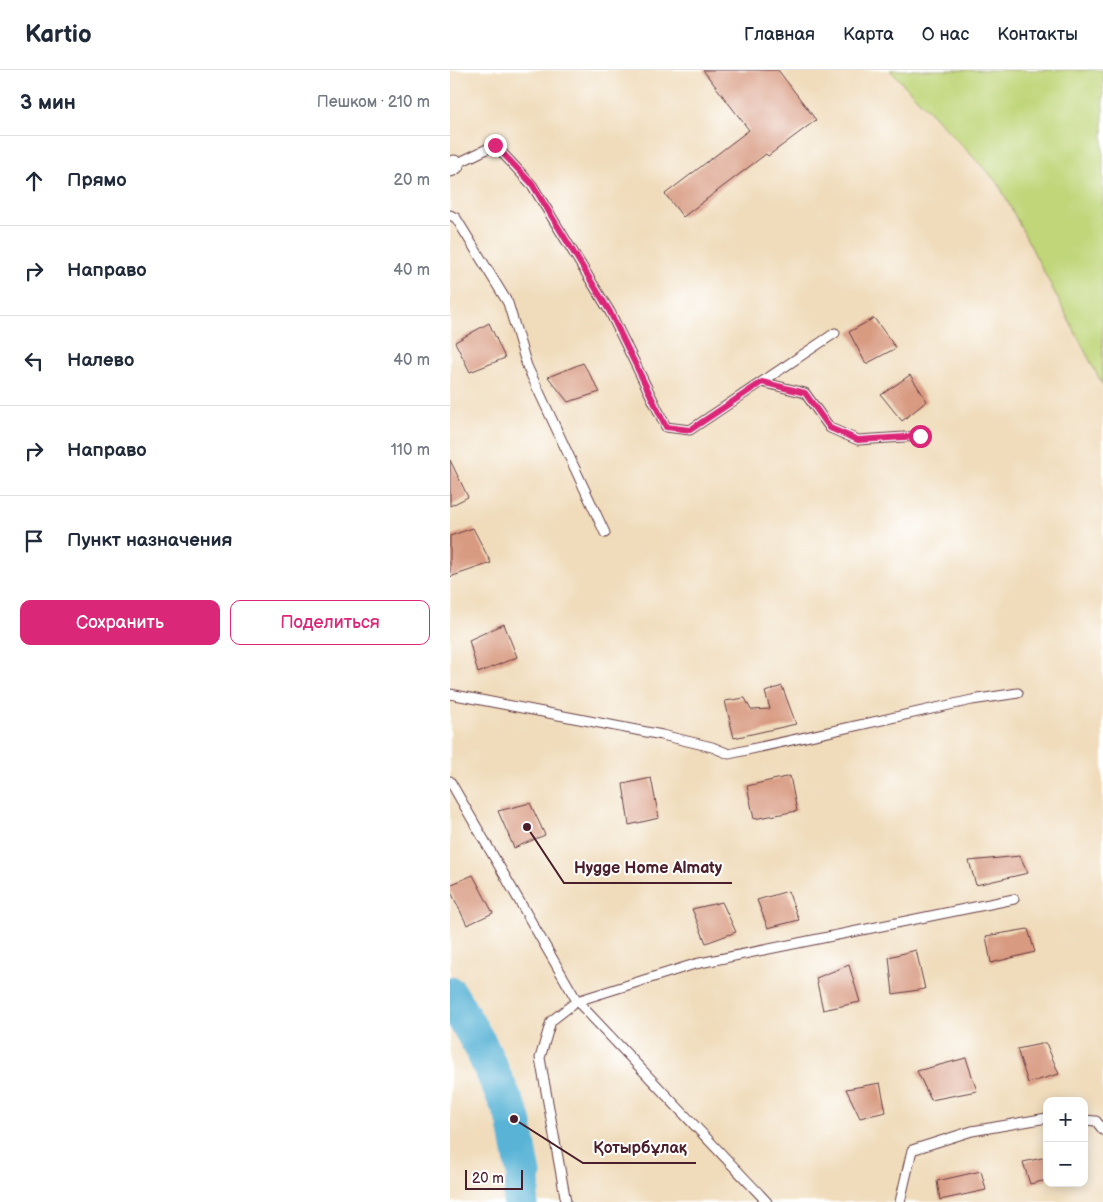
<!DOCTYPE html>
<html lang="ru">
<meta charset="utf-8">
<style>
body{margin:0;font-family:"Balsamiq Sans",sans-serif;background:#f2f2f3;color:#1f2937}
.controls{position:absolute;right:15px;bottom:15px;display:grid;overflow:hidden;border-radius:10px;box-shadow:0 2px 12px #0003}
.controls button{width:45px;height:45px;display:grid;place-items:center;padding:0;border:0;border-bottom:1px solid #e0e1e3;background:#fff;color:#1f2937;font:25px sans-serif}
.scale{position:absolute;left:15px;bottom:12px;width:58px;box-sizing:border-box;padding-left:5px;border:2px solid #4a1f2b;border-top:0;font-size:14px;line-height:18px;white-space:nowrap;color:#4a1f2b;-webkit-text-stroke:4px #fff;paint-order:stroke}
.stop{position:absolute;width:15px;height:15px;margin:-11px;border:4px solid #db2777;border-radius:50%;background:#fff}
.stop.end{background:#db2777;border-color:#fff;box-shadow:0 1px 5px #0008}
.list{margin:0;padding:0;list-style:none}
h2{display:flex;justify-content:space-between;align-items:center;height:65px;margin:0;padding:0 20px;font-size:21px}
h2 small{font-size:16px;font-weight:400;color:#747a83}
.list li{display:grid;grid-template-columns:32px 1fr auto;gap:15px;align-items:center;box-sizing:border-box;height:90px;padding:0 20px;border-top:1px solid #e0e1e3}
.list b{display:block;font-size:19px;white-space:nowrap}
.list em{font-size:16px;font-style:normal;color:#747a83}
.actions{display:flex;gap:10px;padding:15px 20px}
.actions a{flex:1;padding:11px 0;border:1px solid #db2777;border-radius:10px;text-align:center;font-size:18px;color:#db2777}
.actions .main{background:#db2777;color:#fff}
.icon{flex:none;width:28px;height:28px;fill:none;stroke:currentColor;stroke-width:2;stroke-linecap:round;stroke-linejoin:round}
.map{position:relative;flex:none;width:653px;height:1132px;overflow:hidden}
header{display:flex;align-items:center;gap:30px;box-sizing:border-box;height:70px;padding:0 25px;background:#fff;border-bottom:1px solid #e0e1e3}
header strong{font-size:24px}
nav{display:flex;gap:28px;margin-inline-start:auto;font-size:18px}
main{display:flex}
aside{flex:1;background:#fff}
.map>svg:first-child{display:block}
.green{fill:#c0d679;stroke:#857a52}
.lines{fill:none;stroke-linecap:round;stroke-linejoin:round}
.river{stroke:#59b3d6;stroke-width:35}
.building{fill:#d89a80}
.service-casing{stroke:#633b41;stroke-width:11}
.minor-casing{stroke:#633b41;stroke-width:21}
.service{stroke:#fff;stroke-width:9}
.minor{stroke:#fff;stroke-width:19}
.route{stroke:#db2777;stroke-width:6}
.leader{fill:none;stroke:#4a1f2b;stroke-width:2}
.callout-dot{fill:#4a1f2b;stroke:#fff;stroke-width:2}
.callout-label{font-size:16px;text-anchor:middle;font-weight:bold;fill:#4a1f2b;stroke:#fff;stroke-width:4;stroke-linejoin:round;paint-order:stroke}
</style>
<header>
<strong>Kartio</strong>
<nav><a>Главная</a><a>Карта</a><a>О нас</a><a>Контакты</a></nav>
</header>
<main>
<aside>
<h2>3 мин<small>Пешком · 210 m</small></h2>
<ul class="list">
<li><svg class="icon" aria-label="ahead" viewBox="0 0 24 24"><path d="M12 20V5M6 11l6-6 6 6"/></svg><div><b>Прямо</b></div><em>20 m</em></li>
<li><svg class="icon" aria-label="right" viewBox="0 0 24 24"><path d="M7 20v-9h11M14 6l5 5-5 5"/></svg><div><b>Направо</b></div><em>40 m</em></li>
<li><svg class="icon" aria-label="left" viewBox="0 0 24 24"><path d="M17 20v-9H6M10 6l-5 5 5 5"/></svg><div><b>Налево</b></div><em>40 m</em></li>
<li><svg class="icon" aria-label="right" viewBox="0 0 24 24"><path d="M7 20v-9h11M14 6l5 5-5 5"/></svg><div><b>Направо</b></div><em>110 m</em></li>
<li><svg class="icon" aria-label="arrive" viewBox="0 0 24 24"><path d="M6 21V4h12l-3 4 3 4H6"/></svg><div><b>Пункт назначения</b></div></li>
</ul>
<div class="actions"><a class="main">Сохранить</a><a>Поделиться</a></div>
</aside>
<div class="map">
<svg width="653" height="1132" viewBox="0 0 653 1132">
<rect width="100%" height="100%" fill="#fff"/>
<filter id="ink" filterUnits="userSpaceOnUse"><feTurbulence type="fractalNoise" baseFrequency=".02" numOctaves="2"/><feDisplacementMap in="SourceGraphic" scale="10" xChannelSelector="R" yChannelSelector="G"/><feConvolveMatrix kernelMatrix="1 2 1 2 8 2 1 2 1" color-interpolation-filters="sRGB"/></filter>
<filter id="wash" filterUnits="userSpaceOnUse"><feTurbulence type="fractalNoise" baseFrequency=".0096" numOctaves="4" result="noise"/><feDisplacementMap in="SourceGraphic" scale="20" xChannelSelector="R" yChannelSelector="G"/><feGaussianBlur stdDeviation="1.12" result="paint"/><feColorMatrix in="noise" values="0 0 0 0 0 0 0 0 0 0 0 0 0 0 0 0 0 1.4 0 .05"/><feComposite in="paint" operator="in"/></filter>
<g filter="url(#wash)">
<rect width="100%" height="100%" fill="#f0dcbb"/>
<path class="green" d="M440,0H653V316L548,113Z"/>
<g class="lines">
<path class="river" d="M0,924L30,975L64,1049L74,1105L70,1132"/>
</g>
<g id="blocks">
<path class="building" d="M253,0H328L366,50L318,86L316,84L233,147L215,124L299,60Z
M424,248L446,278L416,294L399,262Z
M39,253L55,288L20,302L5,272Z
M133,293L150,322L118,332L98,307Z
M460,305L477,331L452,351L431,325Z
M0,390L18,427L0,436Z
M23,458L41,493L0,507V466Z
M54,554L67,587L28,603L19,570Z
M332,616L346,654L284,668L275,631L295,628L301,640L320,639L315,622Z
M340,706L347,741L304,749L297,716Z
M201,708L209,748L179,755L173,714Z
M80,733L95,765L64,778L48,741Z
M570,786L578,803L526,815L519,791Z
M23,805L43,843L17,855L0,820V815Z
M338,821L349,850L318,858L307,830Z
M272,832L286,862L256,873L242,839Z
M578,859L585,882L541,893L536,866Z
M466,880L475,919L443,924L439,887Z
M399,895L410,932L373,940L366,908Z
M596,973L609,1004L578,1013L567,979Z
M516,988L527,1021L481,1030L467,1001Z
M430,1013L436,1042L410,1048L396,1019Z
M597,1087V1110L580,1114L573,1092Z
M531,1101L536,1120L490,1130L487,1111Z"/>
</g>
</g>
<g filter="url(#ink)">
<use href="#blocks" fill-opacity="0" stroke="#633b41" stroke-width="1"/>
<g class="lines">
<defs>
<path id="service" d="M4,95L45,75L82,115L160,242L216,357L240,360L385,263
M0,145L6,148L58,233L77,296L155,463
M312,312L355,323L380,358L408,370L470,366
M0,624L212,665L262,677L279,684L522,630L568,623
M0,711L127,931L317,1132
M634,1050L646,1051L653,1060
M116,1132L90,988L101,951L127,931L245,894L564,829
M450,1132L462,1080L522,1061L597,1048"/>
<path id="minor" d="M0,97L4,95"/>
</defs>
<use href="#service" class="service-casing"/>
<use href="#minor" class="minor-casing"/>
<use href="#service" class="service"/>
<use href="#minor" class="minor"/>
</g>
</g>
<g class="lines" filter="url(#ink)">
<path class="route" d="M45,75L82,114L160,242L216,357L240,360L312,312L355,323L380,358L408,370L470,366"/>
</g>
<path class="leader" d="M77 757L114 813H282M64 1049L133 1093H246"/>
<g class="callout-dot">
<circle cx="77" cy="757" r="5"/>
<circle cx="64" cy="1049" r="5"/>
</g>
<g class="callout-label">
<text x="198" y="803">Hygge Home Almaty</text>
<text x="190" y="1083">Қотырбұлақ</text>
</g>
</svg>
<div class="controls">
<button>+</button>
<button>−</button>
</div>
<div class="scale">20 m</div>
<div class="stop" style="left:470px;top:366px"></div>
<div class="stop end" style="left:45px;top:75px"></div>
</div>
</main>
